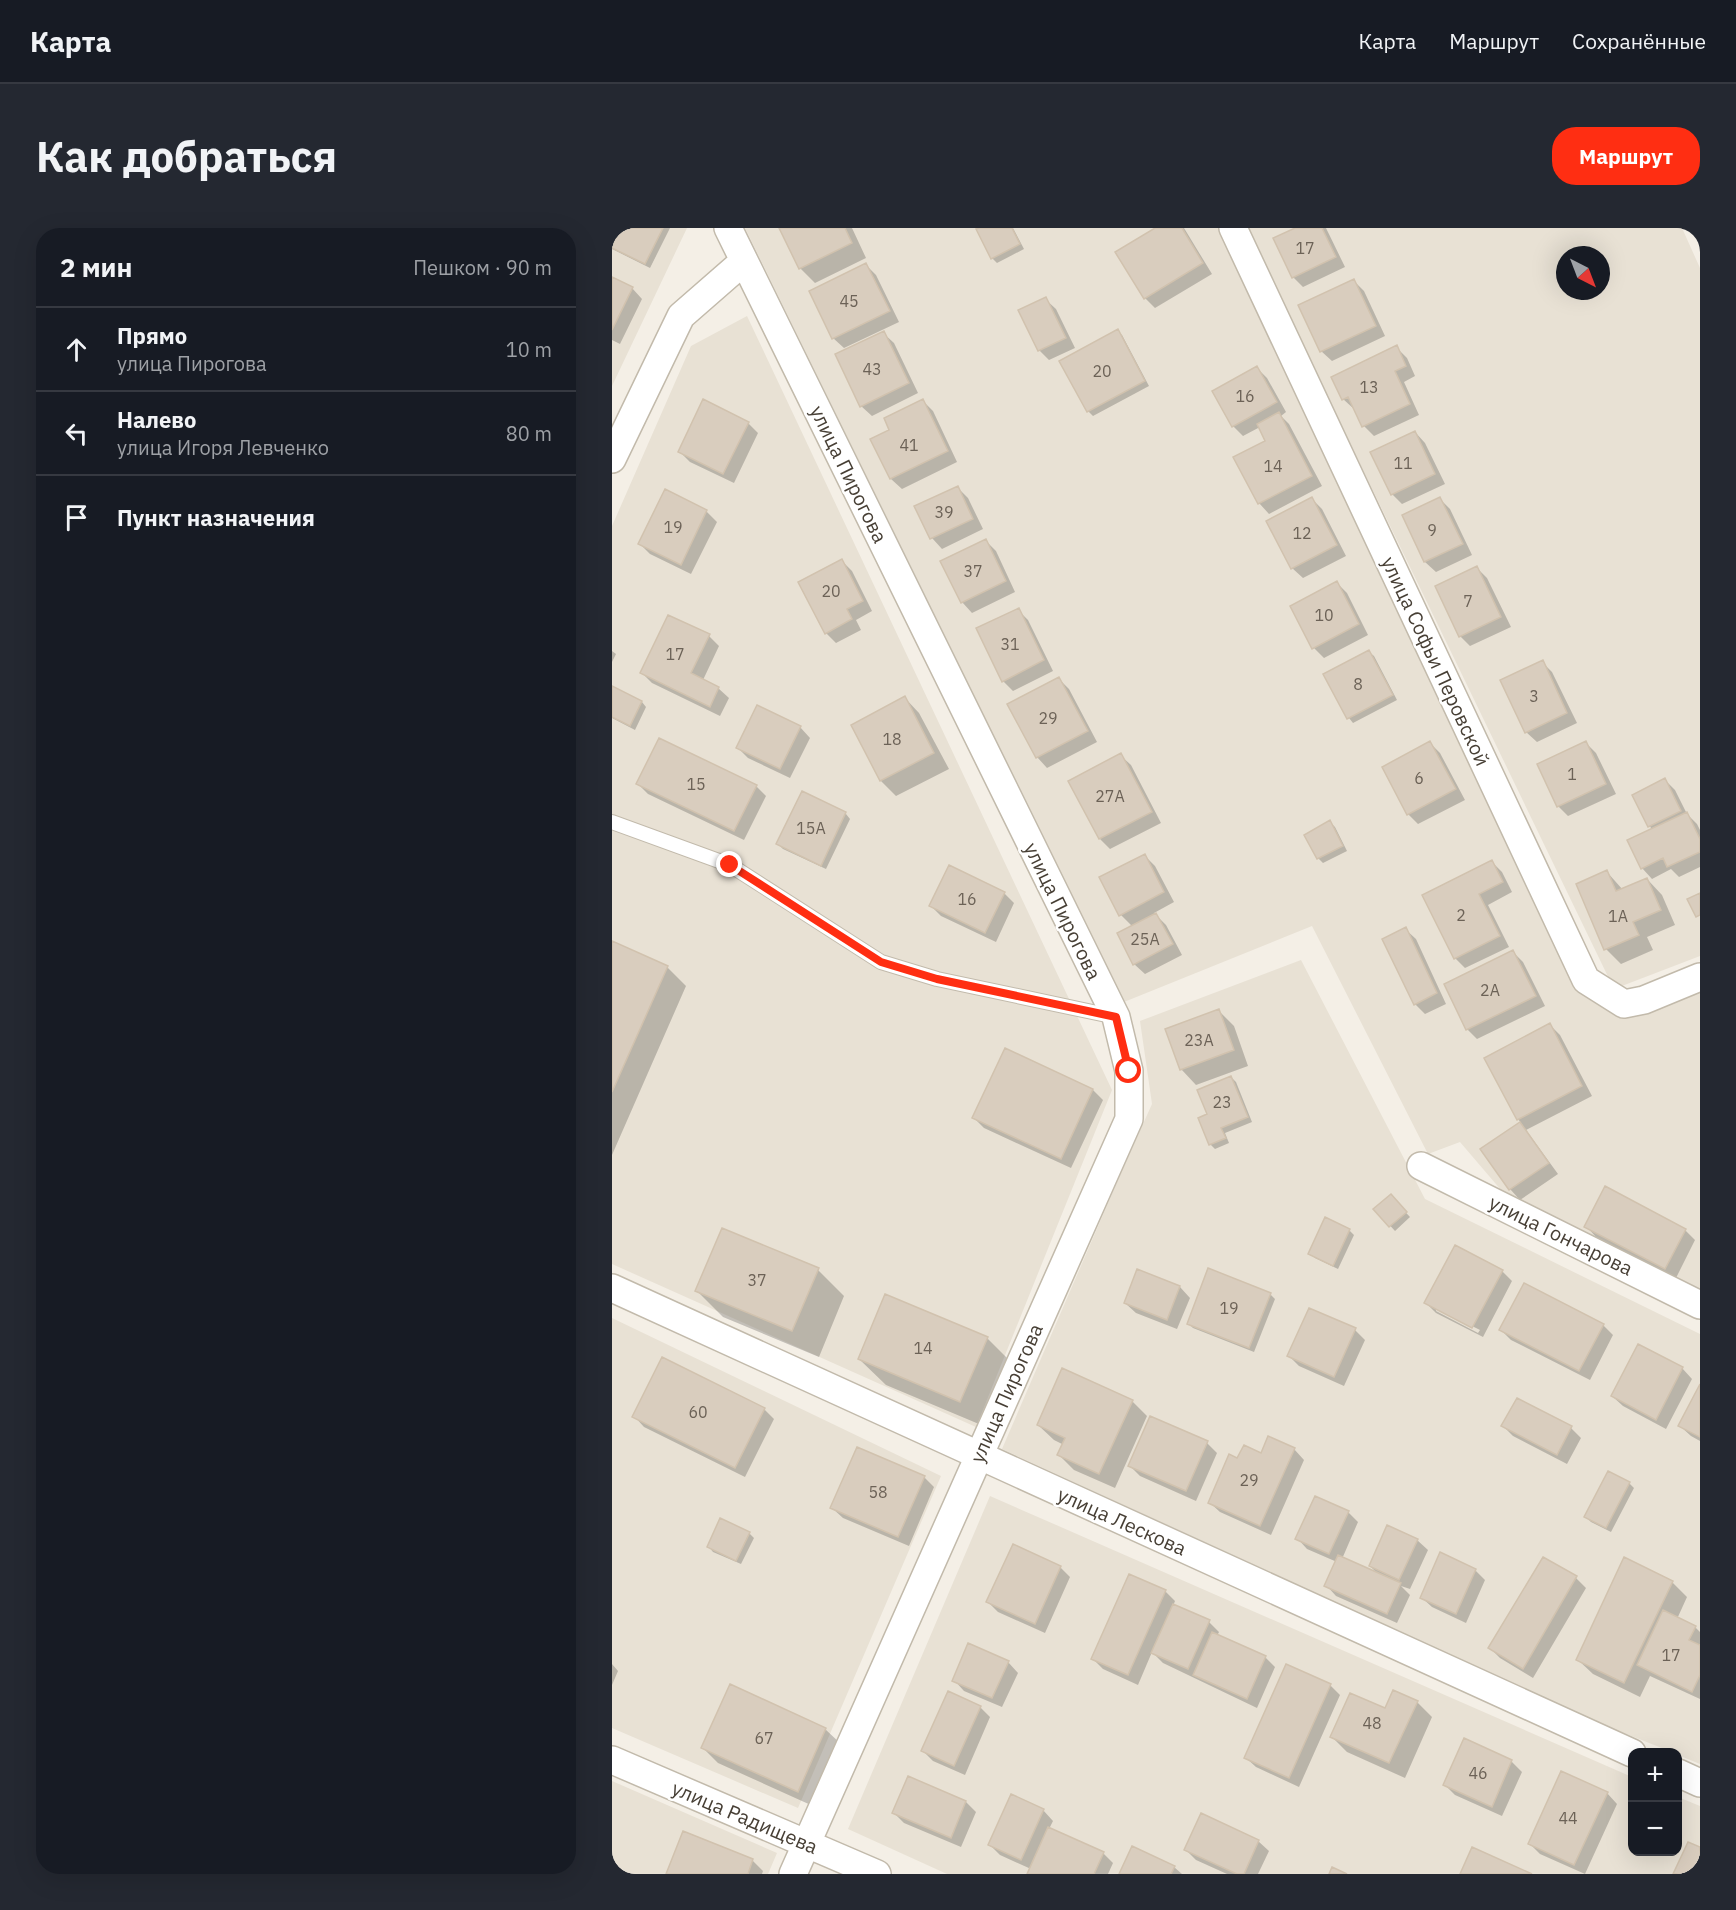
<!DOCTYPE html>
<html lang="ru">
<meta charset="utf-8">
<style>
body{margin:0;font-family:"IBM Plex Sans",sans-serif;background:#242831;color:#f1f3f6}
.controls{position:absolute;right:18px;bottom:18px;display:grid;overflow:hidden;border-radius:12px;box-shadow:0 6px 24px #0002}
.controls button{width:54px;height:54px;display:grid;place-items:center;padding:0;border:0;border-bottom:2px solid #363941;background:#171b24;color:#f1f3f6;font:30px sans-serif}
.compass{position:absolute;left:944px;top:18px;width:54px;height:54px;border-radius:50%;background:#171b24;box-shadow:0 6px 24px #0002;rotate:138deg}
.stop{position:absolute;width:18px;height:18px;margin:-14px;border:4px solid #ff2e12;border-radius:50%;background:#fff}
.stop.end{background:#ff2e12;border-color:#fff;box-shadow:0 2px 6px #0008}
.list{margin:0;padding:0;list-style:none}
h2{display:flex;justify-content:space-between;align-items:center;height:78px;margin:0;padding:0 24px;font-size:26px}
h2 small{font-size:20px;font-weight:400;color:#9ea1a6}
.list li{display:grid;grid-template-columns:39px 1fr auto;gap:18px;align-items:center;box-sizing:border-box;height:84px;padding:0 24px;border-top:2px solid #363941}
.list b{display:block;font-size:22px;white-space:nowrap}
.list p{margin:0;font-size:20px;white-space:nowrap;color:#9ea1a6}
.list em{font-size:20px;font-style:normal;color:#9ea1a6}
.icon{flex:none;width:33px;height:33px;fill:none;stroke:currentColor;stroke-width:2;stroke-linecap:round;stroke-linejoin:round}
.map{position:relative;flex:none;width:1088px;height:1646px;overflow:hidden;border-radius:24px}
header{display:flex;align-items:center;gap:36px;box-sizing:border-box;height:84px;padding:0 30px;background:#171b24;border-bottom:2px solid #363941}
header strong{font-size:28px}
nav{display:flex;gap:33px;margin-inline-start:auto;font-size:21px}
.intro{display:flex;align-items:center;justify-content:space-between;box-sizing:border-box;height:144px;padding:0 36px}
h1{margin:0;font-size:42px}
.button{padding:15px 27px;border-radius:24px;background:#ff2e12;color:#fff;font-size:21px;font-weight:700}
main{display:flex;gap:36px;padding:0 36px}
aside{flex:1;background:#171b24;border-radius:24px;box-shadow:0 6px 24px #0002}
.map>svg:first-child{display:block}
.residential{fill:#e8e1d4;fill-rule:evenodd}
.shadow{fill:#0003;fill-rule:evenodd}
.building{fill:#d9cdbe;stroke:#d1c2ae;stroke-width:1.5}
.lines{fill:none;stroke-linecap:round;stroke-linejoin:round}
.service-casing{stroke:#c2baab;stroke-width:16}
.minor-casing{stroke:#c2baab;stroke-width:30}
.service{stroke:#fff;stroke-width:14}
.minor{stroke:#fff;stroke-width:27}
.route{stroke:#ff2e12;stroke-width:8}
.labels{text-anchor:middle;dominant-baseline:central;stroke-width:5;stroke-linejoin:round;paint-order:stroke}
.number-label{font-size:16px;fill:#6c6257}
.street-label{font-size:20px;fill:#473f35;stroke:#fff}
</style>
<header>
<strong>Карта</strong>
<nav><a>Карта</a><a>Маршрут</a><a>Сохранённые</a></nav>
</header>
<div class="intro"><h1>Как добраться</h1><a class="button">Маршрут</a></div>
<main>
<aside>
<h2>2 мин<small>Пешком · 90 m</small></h2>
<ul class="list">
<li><svg class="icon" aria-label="ahead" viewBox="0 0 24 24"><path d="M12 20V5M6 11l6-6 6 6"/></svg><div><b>Прямо</b><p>улица Пирогова</p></div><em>10 m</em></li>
<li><svg class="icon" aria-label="left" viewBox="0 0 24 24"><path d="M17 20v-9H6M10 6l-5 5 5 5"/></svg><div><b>Налево</b><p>улица Игоря Левченко</p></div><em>80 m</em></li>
<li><svg class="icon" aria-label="arrive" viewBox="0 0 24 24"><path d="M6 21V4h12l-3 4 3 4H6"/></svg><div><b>Пункт назначения</b></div></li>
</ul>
</aside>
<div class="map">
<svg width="1088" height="1646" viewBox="0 0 1088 1646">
<rect width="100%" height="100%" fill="#f4efe6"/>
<path class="residential" d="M0,0H75L0,158Z
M133,0H608L967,761L1011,787L1038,785L1088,763V1065L895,969L848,914L816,926L700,698L512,774Z
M634,0H1070L1088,40V728L1002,761ZM953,27H989V63H953Z
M135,88L500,862L364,1199L0,1036V298L79,118Z
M689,732L813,971L1088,1106V1536L1066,1527V1524H1060L984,1494L390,1221L509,945L540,876L528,793Z
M0,1090L329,1248L186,1580L0,1500Z
M378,1268L1020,1549V1624H1066V1569L1088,1578V1646H335L236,1601Z
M0,1553L165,1625L156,1646H0Z"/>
<path class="shadow" d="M0,0H58L38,40L0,21Z
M169,0H240L254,30L203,55L188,40Z
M370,0H401L412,21L385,35L380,30Z
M546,0H572L600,46L543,80L533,70Z
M687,0H714L733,39L691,59L681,49Z
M254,37L264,47L287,94L232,120L221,110Z
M0,51L20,60L30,71L8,116L0,112Z
M742,53L752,63L773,108L720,133L709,123Z
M433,71L444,81L463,120L437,132L427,122Z
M505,103L510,107L537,158L481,188L476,183L449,133Z
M271,105L282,115L306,165L260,188L249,178Z
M784,119L795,130L803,148L792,154L807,187L762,208L752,198L743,180L742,181L731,171Z
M645,140L655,150L674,184L669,188L677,196L710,258L657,286L647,275L655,213L648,199L631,208L621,198Z
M311,173L321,183L345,234L290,261L279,251L260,212L279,202Z
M136,195L146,205L122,255L78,234L67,223Z
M803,204L813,215L833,256L790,276L780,266Z
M345,259L356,270L371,301L330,321L320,310L304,279Z
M53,263L94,283L105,294L79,346L38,326L28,316Z
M700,271L710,281L734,328L691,350L680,340Z
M828,271L838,281L860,327L824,344L813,334L792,288Z
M374,313L384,323L403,364L360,385L350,374Z
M230,333L240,343L260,383L244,392L249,402L224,415L214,405Z
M865,340L875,350L899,399L858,418L848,408Z
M725,355L735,365L756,407L712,430L702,420Z
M406,382L416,392L441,443L401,463L391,453Z
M57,389L97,408L107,418L91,452L106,460L117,470L108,488L40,455L30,445Z
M0,423L4,426L0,434Z
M757,424L762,428L785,472L741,495L737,490Z
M930,434L940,444L965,495L925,514L914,504Z
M447,451L457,461L485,514L435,540L425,529L398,476Z
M0,460L30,474L34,479L23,502L0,490Z
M292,469L307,485L337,541L284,568L269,553L241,497Z
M188,499L198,510L178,550L136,530L126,520Z
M818,515L828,525L853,572L806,596L796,586Z
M974,515L984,525L1004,566L956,588L946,578Z
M508,527L519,537L549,595L498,621L488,611L458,553Z
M1053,552L1063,562L1075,586L1085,596L1088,602V639L1067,649L1059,641L1040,651L1030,640L1040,602L1022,567Z
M26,556L144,558L154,568L132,612L36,566Z
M191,565L234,586L238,591L214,641L171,621L166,616Z
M718,594L723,599L735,623L711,635L706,630Z
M532,627L543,638L562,674L542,685L554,697L570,727L533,746L522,736L521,699L509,687Z
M880,634L890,644L900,664L876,677L897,719L853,740L843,730L812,668Z
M995,644L1011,662L1035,651L1050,667L1063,697L1035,709L1041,722L1009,736L994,721Z
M392,665L402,675L384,714L329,688L319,678Z
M793,701L804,711L834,776L813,786L803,776Z
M0,715L55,739L74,758L0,927Z
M901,724L911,734L933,778L865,811L855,801Z
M607,783L622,798L636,838L584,857L569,841Z
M938,797L948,807L980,868L914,902L946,946L908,972L898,961L870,922L909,895L906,891Z
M619,849L624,854L640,894L613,905L617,915L603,921L598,916Z
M481,862L491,872L459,940L372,900L362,890Z
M778,968L798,989L783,1003L763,981Z
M714,991L737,1002L742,1007L726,1041L703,1030L698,1025Z
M974,998L1073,1002L1083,1012L1064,1050L984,1009Z
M206,1042L232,1068L207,1129L111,1089L85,1063Z
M526,1043L568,1059L578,1070L565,1101L524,1085L513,1075Z
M890,1043L900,1053L871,1109L824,1085L814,1075ZM824,1080L868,1102L866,1105L824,1083Z
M658,1066L663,1071L642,1124L581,1100L576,1095Z
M991,1097L1001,1107L978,1152L899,1112L889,1102Z
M743,1102L753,1112L732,1158L687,1138L677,1128Z
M375,1110L401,1136L374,1199L274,1157L247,1131Z
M1070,1140L1080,1151L1054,1201L1011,1178L1000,1168Z
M1088,1160V1213L1079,1208L1068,1198Z
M905,1172L959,1200L969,1210L955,1236L901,1208L891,1198Z
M520,1173L535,1188L503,1260L462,1242L447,1227L452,1217L442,1212L426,1197Z
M152,1181L162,1191L133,1249L32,1199L22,1188Z
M595,1215L605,1225L584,1273L528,1248L518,1238Z
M682,1221L692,1232L659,1307L608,1284L597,1274L650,1227Z
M312,1249L322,1259L297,1318L231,1290L220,1280Z
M1017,1255L1022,1260L999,1304L979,1294L974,1289Z
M736,1284L746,1294L730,1331L767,1347L758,1338L805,1312L816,1322L798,1361L789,1358L798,1367L785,1395L724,1368L714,1357L725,1334L695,1321L685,1310Z
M137,1305L142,1310L129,1336L101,1324L97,1319Z
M448,1339L458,1349L433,1405L386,1384L376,1374Z
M863,1342L873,1352L854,1395L820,1379L809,1369Z
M964,1350L974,1360L921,1450L888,1430L878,1420Z
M1060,1354L1075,1369L1065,1391L1083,1399L1088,1404V1471L1038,1448L1028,1469L981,1446L965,1431Z
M553,1363L563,1373L561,1378L597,1394L607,1404L605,1408L653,1429L663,1439L645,1480L551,1435L540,1424L526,1457L491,1441L481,1431Z
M396,1434L406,1445L390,1479L352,1463L342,1452Z
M0,1436L6,1443L0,1457Z
M718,1457L728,1467L687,1559L644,1539L633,1529Z
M805,1474L820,1489L793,1550L735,1524L720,1509Z
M368,1479L378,1489L353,1547L321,1533L311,1523Z
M213,1501L229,1516L201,1578L106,1535L91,1520Z
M852,1512L900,1534L910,1544L890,1588L843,1567L832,1556Z
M296,1550L354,1574L364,1584L349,1619L292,1595L282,1585Z
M995,1565L1005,1576L973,1646L928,1626L918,1616Z
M431,1582L441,1593L437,1601L491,1625L501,1635L496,1646H417L419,1641L388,1627L377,1616Z
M72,1605L141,1633L151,1643L150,1646H55Z
M646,1613L657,1623L646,1646H615L584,1632L574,1622Z
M562,1639L570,1646H509Z"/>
<path class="building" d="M0,0H51L33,36L0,20Z
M167,0H233L240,15L187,41Z
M367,0H400L408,16L379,31L364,1Z
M543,0H570L591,35L532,71L503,24Z
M683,0H710L724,29L680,50L661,10Z
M254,35L278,83L220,111L197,63Z
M0,49L21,59L0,102Z
M742,51L764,98L708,124L686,77Z
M434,69L454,110L426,123L406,82Z
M506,101L533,153L475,184L447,133Z
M272,103L297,155L248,179L223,126Z
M785,117L794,138L783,143L798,176L750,199L736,169L730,172L719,149Z
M645,138L665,174L620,199L600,163Z
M91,171L137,194L111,246L66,224Z
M311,171L336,223L278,251L258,211L277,202L272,190Z
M667,184L700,248L646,276L621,229L653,213L645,196Z
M803,203L823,246L779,267L758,224Z
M346,258L361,291L318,311L302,278Z
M53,261L95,282L69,337L26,316Z
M700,269L725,317L679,341L654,293Z
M828,269L851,316L812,334L790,287Z
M374,311L394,353L349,375L328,333Z
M230,331L251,373L235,381L240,391L213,406L186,354Z
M865,338L889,389L847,409L823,358Z
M725,353L747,396L700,421L678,378Z
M407,380L432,432L390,454L364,400Z
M56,387L98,406L79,445L107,459L98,479L28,445Z
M757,422L781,467L735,491L711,446Z
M931,432L955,485L913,505L888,452Z
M447,449L476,503L424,530L395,476Z
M0,458L30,473L18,498L0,489Z
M293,468L322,525L268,553L239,497Z
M145,477L189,498L168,541L124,520Z
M47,510L145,557L122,603L24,556Z
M818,513L844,561L795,587L770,539Z
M974,513L994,556L945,579L925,536Z
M509,525L540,584L487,611L456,553Z
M1053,550L1069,583L1036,599L1020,567Z
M190,563L234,584L209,638L164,616Z
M1075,584L1088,611V624L1055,639L1051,630L1029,641L1015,612Z
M718,592L731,618L705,631L692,607Z
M533,626L552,664L507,688L487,649Z
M880,632L891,654L867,666L888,708L842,731L810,667Z
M337,637L393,664L373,705L317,678Z
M995,642L1004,663L1035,650L1049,682L1021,694L1027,707L992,722L964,656Z
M1088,665V687L1084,689L1075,671Z
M544,685L561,716L521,737L505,705Z
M794,699L825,765L802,777L770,711Z
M0,713L56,738L0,864Z
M901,722L924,768L854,802L832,756Z
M607,781L622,822L568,842L553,801Z
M938,795L970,858L905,892L872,830Z
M393,820L481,861L449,931L360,890Z
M619,848L636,889L609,900L614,910L597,917L586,890L595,886L585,862Z
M908,894L937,935L897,962L868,921Z
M993,958L1074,1001L1053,1041L972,999Z
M779,966L795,984L777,999L761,981Z
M713,989L738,1001L721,1038L696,1026Z
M110,1000L207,1040L180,1103L83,1063Z
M843,1017L891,1042L860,1100L812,1075Z
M596,1040L659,1065L637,1120L575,1096Z
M525,1041L568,1058L555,1092L512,1075Z
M912,1055L992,1096L967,1143L887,1102Z
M273,1066L376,1109L348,1174L246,1131Z
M697,1080L744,1100L722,1149L675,1128Z
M1026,1116L1071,1139L1044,1192L999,1168Z
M50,1129L153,1180L123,1240L20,1189Z
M450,1140L521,1172L487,1246L445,1227L453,1210L425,1197Z
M1088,1156V1209L1066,1198Z
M905,1170L960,1198L945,1227L889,1198Z
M538,1188L596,1213L574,1263L516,1238Z
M656,1208L683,1220L648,1298L596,1275L617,1226L625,1230L632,1217L649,1225Z
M245,1219L313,1248L286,1309L218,1280Z
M996,1243L1018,1254L994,1300L972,1289Z
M703,1268L737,1283L717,1326L683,1311Z
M108,1290L138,1304L124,1333L95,1319Z
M775,1297L806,1311L787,1352L757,1338Z
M401,1316L449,1338L423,1396L374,1374Z
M828,1324L864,1341L844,1386L808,1370Z
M726,1327L789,1355L775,1386L712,1358Z
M931,1329L965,1348L911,1441L876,1420Z
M1012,1329L1061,1353L1012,1455L964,1432Z
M517,1346L554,1362L516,1447L479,1431Z
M561,1376L598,1392L576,1441L539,1425Z
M1051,1382L1084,1398L1077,1412L1088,1417V1447L1080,1464L1025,1437Z
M600,1404L654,1428L635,1471L581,1447Z
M356,1415L397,1433L380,1470L340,1453Z
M674,1436L719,1456L677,1550L632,1530Z
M118,1456L214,1500L186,1564L89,1520Z
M781,1462L806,1473L777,1535L718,1509L738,1465L773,1480Z
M336,1463L369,1478L342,1538L309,1523Z
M852,1510L900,1532L880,1579L831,1557Z
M949,1543L996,1564L962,1637L916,1616Z
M296,1548L354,1573L339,1610L280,1585Z
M399,1566L432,1581L409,1632L376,1617Z
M589,1585L647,1612L632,1646H625L572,1622Z
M436,1599L492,1624L482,1646H415Z
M71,1603L141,1631L136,1646H54Z
M1076,1614L1088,1619V1646H1061Z
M520,1618L563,1638L559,1646H507Z
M860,1619L920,1646H848Z
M720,1639L735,1646H717Z"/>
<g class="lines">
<defs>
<path id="service" d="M0,594L118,637L269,734L325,751L504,789"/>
<path id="minor" d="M116,0L504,789L517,843V891L181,1646
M621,0L974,752L1012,776L1032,772L1088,749
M0,231L69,88L132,33
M809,938L1088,1077
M0,1060L1020,1525
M0,1532L265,1646
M1066,1545L1088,1555"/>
</defs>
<use href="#service" class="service-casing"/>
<use href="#minor" class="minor-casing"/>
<use href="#service" class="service"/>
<use href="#minor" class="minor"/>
</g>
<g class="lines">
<path class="route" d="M118,637L269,734L325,751L504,789L517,843"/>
</g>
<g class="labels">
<g class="number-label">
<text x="693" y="20">17</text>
<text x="237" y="73">45</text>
<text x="260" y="141">43</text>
<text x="490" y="143">20</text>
<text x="757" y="159">13</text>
<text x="633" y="168">16</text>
<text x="297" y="217">41</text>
<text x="791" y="235">11</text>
<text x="661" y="238">14</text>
<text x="332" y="284">39</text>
<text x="61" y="299">19</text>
<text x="820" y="302">9</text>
<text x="690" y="305">12</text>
<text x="361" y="343">37</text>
<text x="219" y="363">20</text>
<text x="856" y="373">7</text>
<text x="712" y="387">10</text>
<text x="398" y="416">31</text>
<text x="63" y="426">17</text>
<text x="746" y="456">8</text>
<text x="922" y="468">3</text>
<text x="436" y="490">29</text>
<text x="280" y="511">18</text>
<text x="960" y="546">1</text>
<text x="807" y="550">6</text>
<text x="84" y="556">15</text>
<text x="498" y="568">27А</text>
<text x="199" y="600">15А</text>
<text x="355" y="671">16</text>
<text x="849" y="687">2</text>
<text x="1006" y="688">1А</text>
<text x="533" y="711">25А</text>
<text x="878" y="762">2А</text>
<text x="587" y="812">23А</text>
<text x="610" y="874">23</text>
<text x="145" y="1052">37</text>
<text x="617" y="1080">19</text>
<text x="311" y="1120">14</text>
<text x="86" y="1184">60</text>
<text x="637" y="1252">29</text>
<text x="266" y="1264">58</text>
<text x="1059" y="1427">17</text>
<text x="760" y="1495">48</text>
<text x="152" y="1510">67</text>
<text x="866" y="1545">46</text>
<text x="956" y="1590">44</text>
</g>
<g class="street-label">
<text transform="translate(237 246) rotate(64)">улица Пирогова</text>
<text transform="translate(824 433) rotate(65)">улица Софьи Перовской</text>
<text transform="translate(451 683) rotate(64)">улица Пирогова</text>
<text transform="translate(949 1007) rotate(26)">улица Гончарова</text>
<text transform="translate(394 1165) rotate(-66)">улица Пирогова</text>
<text transform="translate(510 1293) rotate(24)">улица Лескова</text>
<text transform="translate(133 1589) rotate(23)">улица Радищева</text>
</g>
</g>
</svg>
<div class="controls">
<button>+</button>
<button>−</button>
</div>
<svg class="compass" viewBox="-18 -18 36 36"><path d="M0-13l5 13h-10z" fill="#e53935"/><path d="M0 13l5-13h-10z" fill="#9ea1a6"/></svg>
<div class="stop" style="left:517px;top:843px"></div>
<div class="stop end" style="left:118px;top:637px"></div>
</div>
</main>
